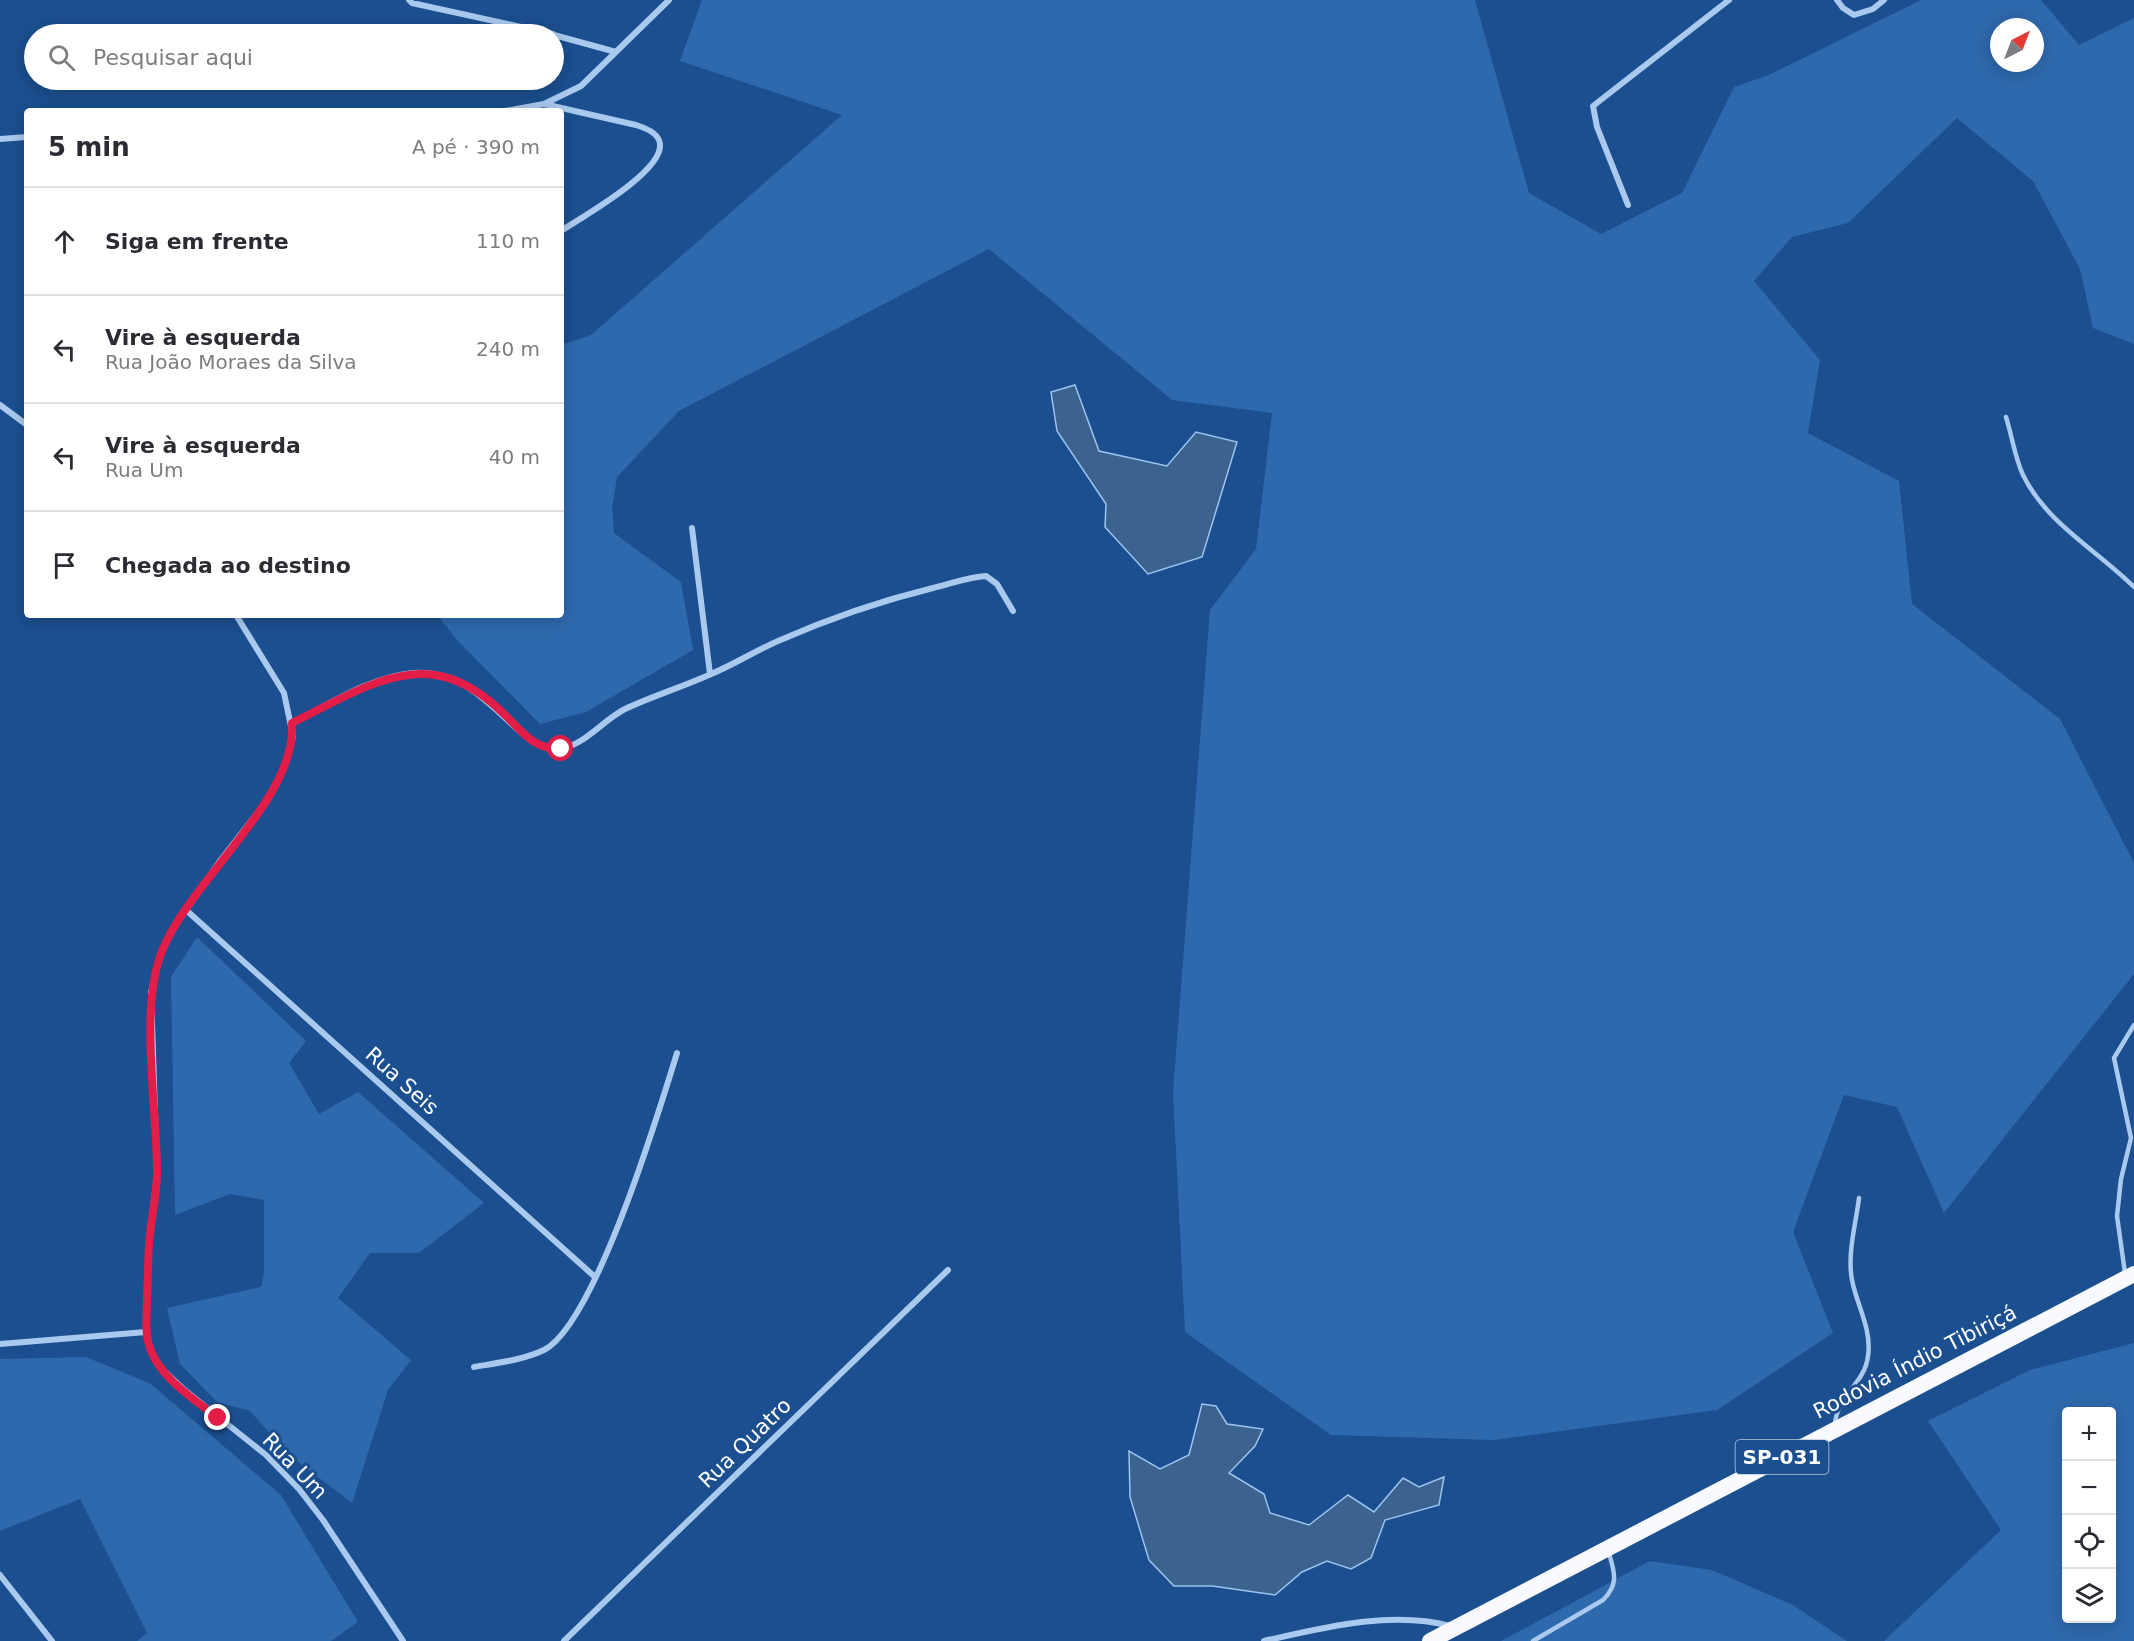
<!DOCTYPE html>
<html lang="pt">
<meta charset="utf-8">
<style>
body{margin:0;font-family:"DejaVu Sans",sans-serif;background:#f7f7f7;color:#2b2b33}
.controls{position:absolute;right:18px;bottom:18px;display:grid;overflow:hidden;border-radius:6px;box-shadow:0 3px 15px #0003}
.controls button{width:54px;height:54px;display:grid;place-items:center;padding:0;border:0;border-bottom:2px solid #e1e1e2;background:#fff;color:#2b2b33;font:30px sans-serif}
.compass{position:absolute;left:1990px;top:18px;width:54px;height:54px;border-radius:50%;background:#fff;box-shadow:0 3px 15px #0003;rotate:42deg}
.stop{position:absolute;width:18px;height:18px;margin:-14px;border:4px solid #e11d48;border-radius:50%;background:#fff}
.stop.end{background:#e11d48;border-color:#fff;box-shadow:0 2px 6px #0008}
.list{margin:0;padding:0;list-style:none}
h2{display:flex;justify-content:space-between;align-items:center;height:78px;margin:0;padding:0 24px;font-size:26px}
h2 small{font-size:20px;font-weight:400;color:#7c7c81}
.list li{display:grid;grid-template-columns:39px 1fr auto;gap:18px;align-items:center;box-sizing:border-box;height:108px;padding:0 24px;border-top:2px solid #e1e1e2}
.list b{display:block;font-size:22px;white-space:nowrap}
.list p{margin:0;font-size:20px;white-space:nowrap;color:#7c7c81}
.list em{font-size:20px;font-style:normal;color:#7c7c81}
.icon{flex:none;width:33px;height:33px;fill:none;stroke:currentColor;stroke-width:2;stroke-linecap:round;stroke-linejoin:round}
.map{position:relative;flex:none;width:2134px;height:1641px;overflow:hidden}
.search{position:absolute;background:#fff;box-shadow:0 3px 15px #0003;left:24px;top:24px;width:540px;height:66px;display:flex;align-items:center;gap:15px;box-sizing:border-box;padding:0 21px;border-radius:33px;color:#7c7c81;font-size:22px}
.panel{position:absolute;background:#fff;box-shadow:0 3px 15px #0003;left:24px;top:108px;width:540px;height:510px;border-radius:6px}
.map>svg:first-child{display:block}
.green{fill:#2e69ad;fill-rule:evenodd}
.water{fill:#3c6290;stroke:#9cc4f0;stroke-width:1.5}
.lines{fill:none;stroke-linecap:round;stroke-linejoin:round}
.service{stroke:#a9c9ee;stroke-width:4.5}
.minor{stroke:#a9c9ee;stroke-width:6}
.trunk{stroke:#f8faff;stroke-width:16}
.route{stroke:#e11d48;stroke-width:8}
.labels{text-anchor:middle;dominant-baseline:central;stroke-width:6;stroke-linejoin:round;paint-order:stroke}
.shield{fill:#1b4f8f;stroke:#bbcadd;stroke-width:1.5}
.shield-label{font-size:20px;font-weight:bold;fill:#fff}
.street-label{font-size:21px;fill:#fff;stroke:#1b4f8f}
</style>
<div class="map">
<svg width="2134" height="1641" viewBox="0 0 2134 1641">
<rect width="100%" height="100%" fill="#1b4f8f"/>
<path class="green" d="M702,0H1475L1529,193L1601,234L1682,193L1734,87L1769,75L1921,0H2041L2079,45L2134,18V344L2093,328L2080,269L2033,181L1957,118L1848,223L1792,237L1754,281L1820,360L1808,433L1899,481L1912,604L2060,719L2134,863V974L1944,1213L1897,1107L1844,1095L1793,1232L1833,1333L1717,1410L1494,1440L1331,1435L1185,1332L1173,1092L1210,610L1256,549L1272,413L1172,400L989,249L679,411L617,477L612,509L614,533L681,582L693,650L586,712L540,724L458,641L437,615H561V345L591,335L842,115L680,61ZM1999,27H2035V63H1999Z
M197,937L306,1041L289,1063L319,1114L358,1092L484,1203L419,1253H370L338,1298L411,1360L388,1390L352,1503L289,1455L250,1411L217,1402L180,1364L167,1308L261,1287L264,1273V1200L230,1194L175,1215L171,977Z
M2134,1343V1641H1884L2001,1530L1928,1421L2030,1370ZM2066,1412H2112V1618H2066Z
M86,1357L151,1384L281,1495L358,1622L331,1641H137L147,1633L80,1499L0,1531V1359Z
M1650,1561L1712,1570L1793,1605L1847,1641H1501Z"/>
<path class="water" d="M1075,385L1099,451L1167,466L1196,432L1237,442L1202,557L1148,574L1105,527L1106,504L1057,431L1051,392Z
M1202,1404L1216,1406L1227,1424L1263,1429L1255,1446L1229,1473L1264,1494L1270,1513L1309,1525L1348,1495L1374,1512L1403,1478L1419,1487L1444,1477L1439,1505L1385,1520L1371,1558L1351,1569L1327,1561L1302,1572L1275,1595L1212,1586H1174L1149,1560L1130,1497L1129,1451L1160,1469L1189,1455Z"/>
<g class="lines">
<path class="service" d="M2006,417C2012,436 2015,458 2023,475C2047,524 2097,550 2134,587
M2125,1273L2117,1216L2121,1179L2131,1138L2114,1058L2134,1025
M1835,1425C1836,1396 1865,1384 1868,1356C1872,1329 1857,1306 1852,1280C1847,1254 1856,1223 1859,1198
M1533,1641L1603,1600C1620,1583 1614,1571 1608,1550"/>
<path class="minor" d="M409,0L412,3L553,34
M1837,0L1843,8L1854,15L1873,9L1884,0
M554,35L616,52
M544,104L581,86L669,0
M505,111L544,104L636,125C646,128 659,133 660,144C663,172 582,217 561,231
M0,139L27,137
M1628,205L1597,127L1593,106L1729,0
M0,405L27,425
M692,528L710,674
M236,615L284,693L293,736L285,766L269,798L220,861L170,933L161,953L151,992L157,1173L149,1245L146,1332L151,1352L162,1369L182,1388L266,1455L299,1489L323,1520L403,1641
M292,723C330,704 370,677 413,673C486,667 517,755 560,749C585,745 603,720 625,709C653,696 682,687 709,675C733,665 755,651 778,641C828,619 880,601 933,588C950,584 968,577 986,576L997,584L1013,611
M186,910L595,1277
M0,1344L146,1332
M474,1367C497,1363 523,1360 544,1350C595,1324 659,1111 677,1053
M0,1575L52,1641
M564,1641L948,1270
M1264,1641C1322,1628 1391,1610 1450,1626"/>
<path class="trunk" d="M1430,1641L2134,1274"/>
</g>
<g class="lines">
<path class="route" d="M218,1418C195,1400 162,1379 151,1351C144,1334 147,1316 147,1298C148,1280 148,1261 149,1243C151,1219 157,1195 157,1171C157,1108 139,1008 162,951C191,879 297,799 292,723C373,683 432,639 508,718C524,735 537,750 561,749"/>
</g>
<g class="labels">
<rect class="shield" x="1735.5" y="1440" width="93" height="34" rx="4.5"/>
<g class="shield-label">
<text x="1782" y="1457">SP-031</text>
</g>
<g class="street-label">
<text transform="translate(402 1081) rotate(42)">Rua Seis</text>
<text transform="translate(1915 1362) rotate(-27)">Rodovia Índio Tibiriçá</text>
<text transform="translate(745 1443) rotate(-44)">Rua Quatro</text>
<text transform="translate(295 1466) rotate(46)">Rua Um</text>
</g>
</g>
</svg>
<div class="controls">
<button>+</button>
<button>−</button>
<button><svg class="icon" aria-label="locate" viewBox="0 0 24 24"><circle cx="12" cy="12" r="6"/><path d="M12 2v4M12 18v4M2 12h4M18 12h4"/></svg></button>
<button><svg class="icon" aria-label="layers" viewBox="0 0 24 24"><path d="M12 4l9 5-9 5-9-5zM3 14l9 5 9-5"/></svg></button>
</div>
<svg class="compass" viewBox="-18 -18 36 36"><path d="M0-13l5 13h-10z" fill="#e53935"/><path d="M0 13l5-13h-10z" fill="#7c7c81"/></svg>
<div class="stop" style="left:561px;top:749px"></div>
<div class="stop end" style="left:218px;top:1418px"></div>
<div class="search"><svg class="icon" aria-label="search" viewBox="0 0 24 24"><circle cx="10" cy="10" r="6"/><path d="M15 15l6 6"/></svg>Pesquisar aqui</div>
<section class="panel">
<h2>5 min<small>A pé · 390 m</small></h2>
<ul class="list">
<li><svg class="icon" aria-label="ahead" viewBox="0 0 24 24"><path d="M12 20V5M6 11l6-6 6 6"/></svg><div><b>Siga em frente</b></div><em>110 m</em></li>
<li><svg class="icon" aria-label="left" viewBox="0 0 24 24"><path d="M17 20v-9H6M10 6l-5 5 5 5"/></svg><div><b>Vire à esquerda</b><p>Rua João Moraes da Silva</p></div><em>240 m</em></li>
<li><svg class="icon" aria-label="left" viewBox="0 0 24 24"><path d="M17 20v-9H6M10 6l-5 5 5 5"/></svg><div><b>Vire à esquerda</b><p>Rua Um</p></div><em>40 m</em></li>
<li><svg class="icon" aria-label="arrive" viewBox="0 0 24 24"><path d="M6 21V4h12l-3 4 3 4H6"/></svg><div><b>Chegada ao destino</b></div></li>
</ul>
</section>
</div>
